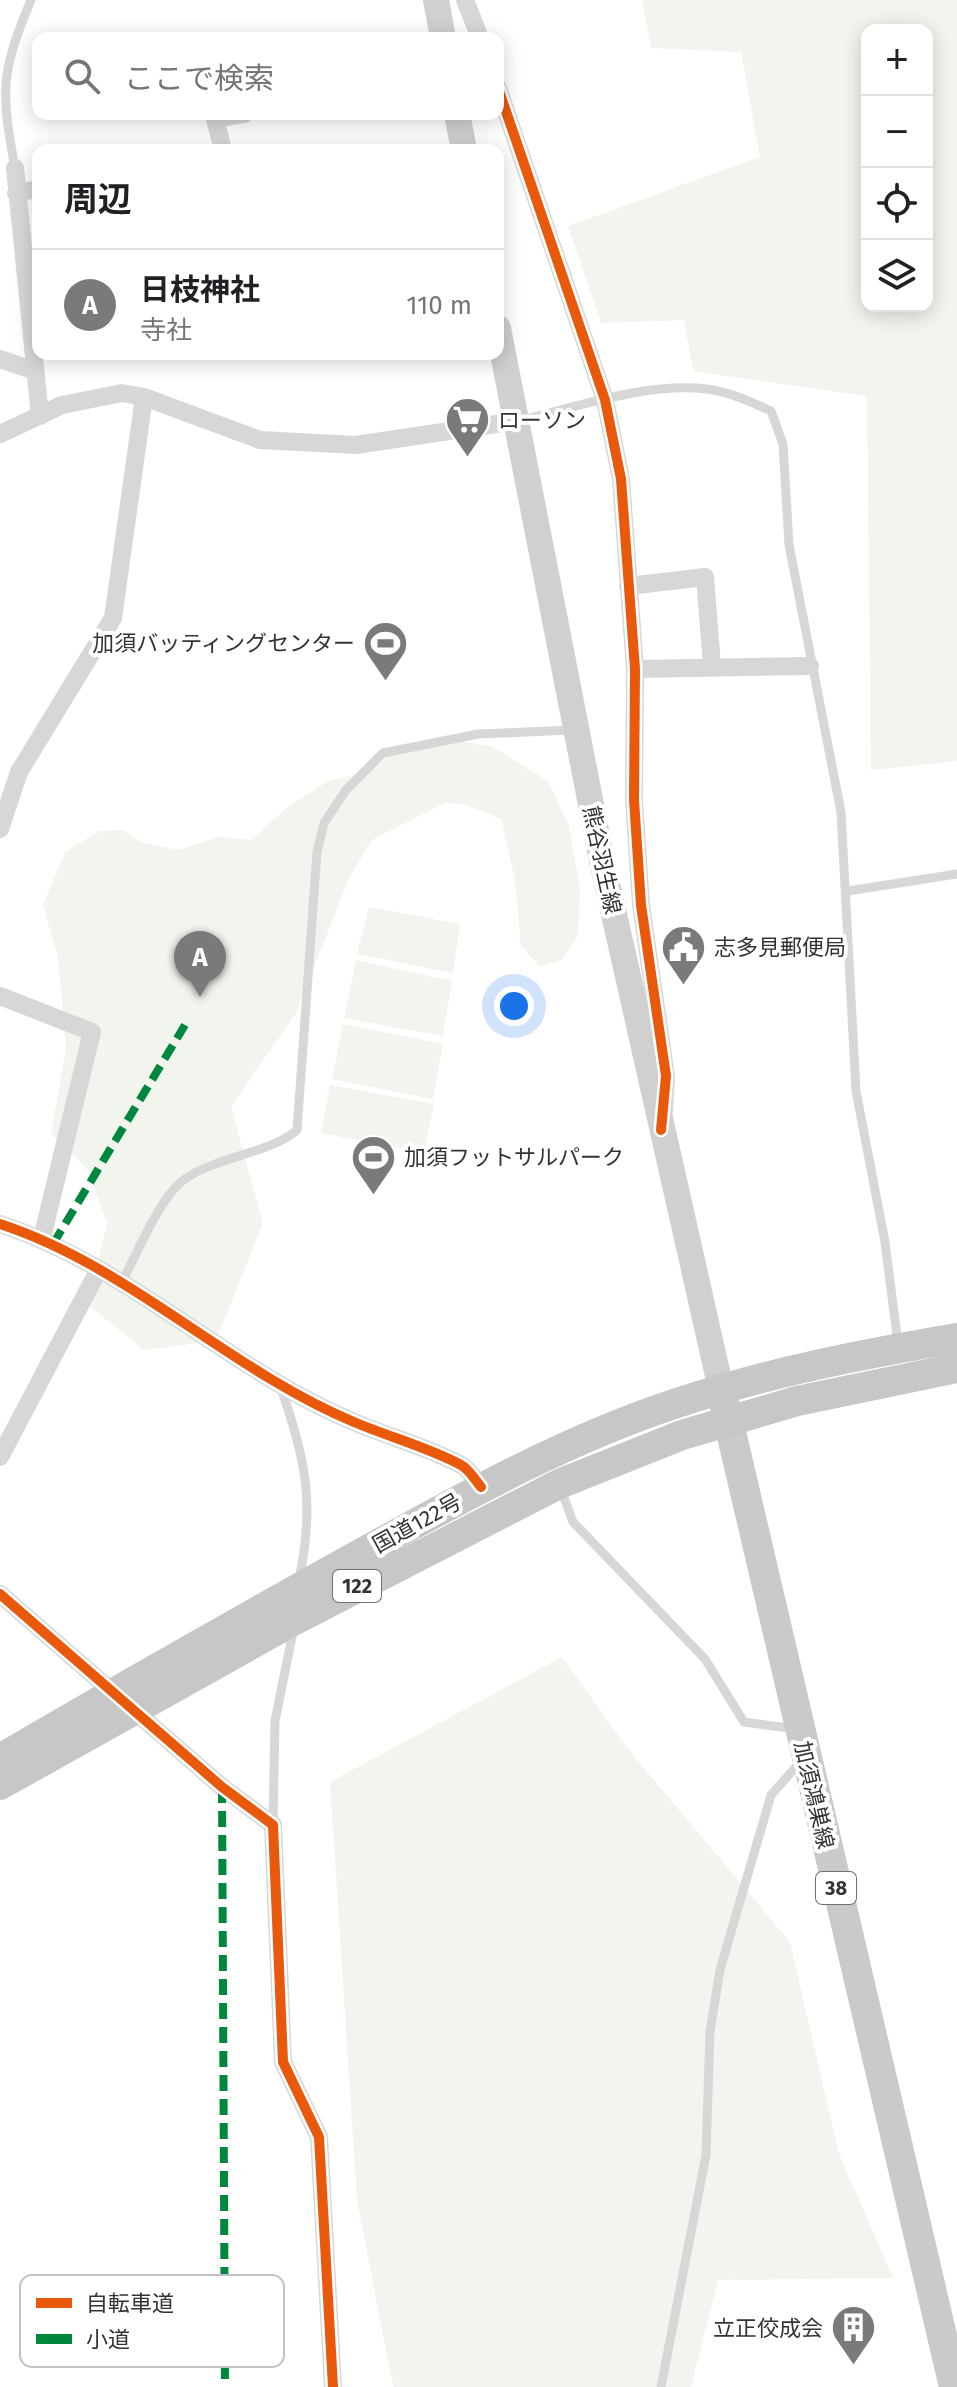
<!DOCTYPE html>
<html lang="ja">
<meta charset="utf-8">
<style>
body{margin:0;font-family:"Fira Sans","Noto Sans JP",sans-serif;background:#f6f6f6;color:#202124}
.controls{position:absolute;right:24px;top:24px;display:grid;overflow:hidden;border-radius:16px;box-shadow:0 4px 20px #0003}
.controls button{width:72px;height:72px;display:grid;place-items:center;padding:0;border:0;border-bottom:2px solid #e0e0e0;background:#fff;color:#202124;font:40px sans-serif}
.you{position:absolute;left:514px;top:1006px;width:28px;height:28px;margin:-20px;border:6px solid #fff;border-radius:50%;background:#1a73e8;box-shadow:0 0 0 12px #1a73e833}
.badge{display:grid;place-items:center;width:52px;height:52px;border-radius:50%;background:#7a7a7a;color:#fff;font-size:26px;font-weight:700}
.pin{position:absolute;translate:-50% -66px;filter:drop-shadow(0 2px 4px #0008)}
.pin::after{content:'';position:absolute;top:42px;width:28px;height:24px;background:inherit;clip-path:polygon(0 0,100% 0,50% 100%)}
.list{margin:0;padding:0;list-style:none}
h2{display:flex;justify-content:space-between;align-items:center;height:104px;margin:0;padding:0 32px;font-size:34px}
h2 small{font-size:26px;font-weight:400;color:#757577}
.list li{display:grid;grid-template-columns:52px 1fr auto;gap:24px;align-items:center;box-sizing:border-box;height:112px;padding:0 32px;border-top:2px solid #e0e0e0}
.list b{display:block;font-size:30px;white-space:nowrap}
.list p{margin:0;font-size:26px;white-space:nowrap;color:#757577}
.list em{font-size:26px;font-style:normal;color:#757577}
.icon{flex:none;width:44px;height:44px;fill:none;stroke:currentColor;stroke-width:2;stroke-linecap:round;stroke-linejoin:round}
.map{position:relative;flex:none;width:957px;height:2387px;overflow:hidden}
.search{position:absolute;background:#fff;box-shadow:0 4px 20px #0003;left:32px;top:32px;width:472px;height:88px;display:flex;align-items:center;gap:20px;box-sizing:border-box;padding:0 28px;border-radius:16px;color:#757577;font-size:30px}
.panel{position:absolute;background:#fff;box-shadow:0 4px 20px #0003;left:32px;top:144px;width:472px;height:216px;border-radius:16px}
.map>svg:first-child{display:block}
.green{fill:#f1f5ed;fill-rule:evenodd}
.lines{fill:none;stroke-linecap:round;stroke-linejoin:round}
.service{stroke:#d7d7d7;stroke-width:9}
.minor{stroke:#d7d7d7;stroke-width:18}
.secondary{stroke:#d0d0d0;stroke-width:26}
.primary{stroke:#cacaca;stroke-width:30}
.trunk{stroke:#c7c7c7;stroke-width:30}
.quiet{stroke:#00873e;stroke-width:8;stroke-dasharray:16 8;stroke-linecap:butt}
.cycleway-casing{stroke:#fff;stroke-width:15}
.cycleway{stroke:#e8590c;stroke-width:10}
.labels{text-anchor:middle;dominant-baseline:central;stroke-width:8;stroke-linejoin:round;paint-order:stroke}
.shield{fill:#fff;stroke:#707070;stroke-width:2}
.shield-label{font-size:20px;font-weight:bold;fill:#333}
.poi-label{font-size:22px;fill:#333;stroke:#fff;text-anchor:start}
.street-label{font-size:22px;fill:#333;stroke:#fff}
.key{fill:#fff;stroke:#c2c2c2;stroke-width:2}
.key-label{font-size:22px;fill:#333}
</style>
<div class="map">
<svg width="957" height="2387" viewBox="0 0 957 2387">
<rect width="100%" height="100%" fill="#fff"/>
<path class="green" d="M642,0H957V761L871,770L867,396L693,371L684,320L601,323L568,226L760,157L741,52L651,48ZM867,30H927V306H867Z
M449,740L491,746L548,781L569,826L580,888L578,935L563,959L540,967L521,946L515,879L501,819L464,804L445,803L372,840L349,878L296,1013L231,1107L263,1223L216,1341L144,1350L88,1305L107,1223L88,1170L51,1134L66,1048L58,958L43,905L65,852L99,831L124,830L141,842L178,850L218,837L251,840L289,806L330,780L369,772L397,749Z
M369,907L460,924L453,973L357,954Z
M356,960L452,981L443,1036L344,1018Z
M343,1024L443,1044L433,1099L332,1079Z
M330,1085L434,1104L424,1153L321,1133Z
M562,1657L627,1748L790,1942L839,2154L893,2278L718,2280L691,2387H393L357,2200L330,1782Z"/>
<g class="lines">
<path class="service" d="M15,168C1,91 0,74 31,0
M518,421C578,407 645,382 707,389C730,392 751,402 771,411L783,444L789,545L841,812L856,1091L885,1242L898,1344
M848,891L957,874
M121,1284C136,1256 160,1196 185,1179C216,1157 273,1152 297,1130L317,852L324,823L346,790L383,753L478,734L574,730
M281,1388C306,1460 315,1504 299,1580
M560,1487L573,1522L705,1659L744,1722L796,1729
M273,1825L275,1721L294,1627
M661,2387L706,2155L710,2031L720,1970L771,1795L803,1759"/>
<path class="minor" d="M465,0L480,38
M498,88L605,400L621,479L635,669L634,800L641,905L666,1076L664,1111
M223,150L215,119L244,114
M15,168L40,416
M16,193L38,189
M0,359L35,371
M0,434L62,405L122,393L144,397L260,440L356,445L516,421
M628,586L705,577L712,666
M635,669L810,666
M0,829L19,772L113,618L144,397
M0,996L92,1032L42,1238
M0,1224C129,1266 229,1370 354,1422C389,1437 428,1447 461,1465C469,1469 475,1480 481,1487
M0,1457L98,1271
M0,1594L222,1787L273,1825L283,2062L319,2137L333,2387"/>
<path class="secondary" d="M436,0L443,38
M457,114L464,150
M498,328L602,861L721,1389"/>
<path class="primary" d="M721,1389L954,2387"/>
<path class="trunk" d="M0,1759C115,1691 231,1626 347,1561C453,1503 559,1442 674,1404C766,1373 862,1354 957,1338
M0,1785L295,1620L559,1484L682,1435L797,1401L957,1368"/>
<path class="quiet" d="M53,1244L185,1025
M222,1787L225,2387"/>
<defs>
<path id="cycleway" d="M498,88L605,400L621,479L635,669L634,800L641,905L666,1076L661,1130
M0,1224C129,1266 229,1370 354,1422C389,1437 428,1447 461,1465C469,1469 475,1480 481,1487
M0,1594L222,1787L273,1825L283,2062L319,2137L333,2387"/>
</defs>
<use href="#cycleway" class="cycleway-casing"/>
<use href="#cycleway" class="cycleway"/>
</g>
<defs>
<symbol id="supermarket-pin" viewBox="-11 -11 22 30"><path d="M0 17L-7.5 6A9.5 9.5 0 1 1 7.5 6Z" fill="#7a7a7a" stroke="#fff"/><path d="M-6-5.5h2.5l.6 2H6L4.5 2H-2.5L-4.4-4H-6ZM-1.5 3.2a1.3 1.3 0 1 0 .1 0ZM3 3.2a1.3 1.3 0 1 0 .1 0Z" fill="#fff"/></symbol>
<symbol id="stadium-pin" viewBox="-11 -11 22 30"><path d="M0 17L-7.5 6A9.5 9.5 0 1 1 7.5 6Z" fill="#7a7a7a" stroke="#fff"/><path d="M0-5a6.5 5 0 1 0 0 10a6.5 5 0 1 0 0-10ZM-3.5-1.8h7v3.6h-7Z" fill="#fff"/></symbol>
<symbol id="civic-pin" viewBox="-11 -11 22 30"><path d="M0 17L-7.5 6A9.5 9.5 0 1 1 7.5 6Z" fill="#7a7a7a" stroke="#fff"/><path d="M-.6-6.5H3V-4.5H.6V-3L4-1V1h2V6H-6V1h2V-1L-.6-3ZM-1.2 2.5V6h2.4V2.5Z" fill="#fff"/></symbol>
<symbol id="building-pin" viewBox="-11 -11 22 30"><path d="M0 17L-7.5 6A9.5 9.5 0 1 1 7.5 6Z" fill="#7a7a7a" stroke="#fff"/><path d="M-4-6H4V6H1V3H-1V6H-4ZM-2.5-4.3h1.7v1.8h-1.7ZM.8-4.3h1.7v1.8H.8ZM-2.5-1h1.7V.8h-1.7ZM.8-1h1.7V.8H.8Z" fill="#fff"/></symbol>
</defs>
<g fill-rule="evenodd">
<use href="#supermarket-pin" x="442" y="394" width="51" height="69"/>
<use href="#stadium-pin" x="360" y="618" width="51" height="69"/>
<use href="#civic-pin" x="658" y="922" width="51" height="69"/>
<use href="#stadium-pin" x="348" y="1132" width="51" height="69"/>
<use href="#building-pin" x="828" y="2302" width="51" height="69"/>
</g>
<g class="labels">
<g class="shield">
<rect x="333" y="1570" width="48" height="32" rx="6"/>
<rect x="816" y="1872" width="40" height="32" rx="6"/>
</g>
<g class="shield-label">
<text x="357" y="1586">122</text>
<text x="836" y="1888">38</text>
</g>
<g class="poi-label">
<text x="498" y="420">ローソン</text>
<text x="355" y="643" text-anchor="end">加須バッティングセンター</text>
<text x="714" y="947">志多見郵便局</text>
<text x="404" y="1157">加須フットサルパーク</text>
<text x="823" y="2328" text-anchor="end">立正佼成会</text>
</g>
<g class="street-label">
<text transform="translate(602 860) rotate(78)">熊谷羽生線</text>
<text transform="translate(417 1523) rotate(-29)">国道122号</text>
<text transform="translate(814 1795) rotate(77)">加須鴻巣線</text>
</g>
</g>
<rect x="20" y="2275" width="264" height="92" rx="12" class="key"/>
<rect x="36" y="2298" width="36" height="10" fill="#e8590c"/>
<rect x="36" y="2334" width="36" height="10" fill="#00873e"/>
<g class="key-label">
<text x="86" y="2311">自転車道</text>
<text x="86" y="2347">小道</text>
</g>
</svg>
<div class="controls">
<button>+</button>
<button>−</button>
<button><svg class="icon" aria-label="locate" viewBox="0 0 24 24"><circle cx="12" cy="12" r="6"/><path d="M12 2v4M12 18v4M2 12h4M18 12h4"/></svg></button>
<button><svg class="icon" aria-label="layers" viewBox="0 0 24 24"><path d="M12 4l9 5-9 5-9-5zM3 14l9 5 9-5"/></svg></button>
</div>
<div class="you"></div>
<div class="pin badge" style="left:200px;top:997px">A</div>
<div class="search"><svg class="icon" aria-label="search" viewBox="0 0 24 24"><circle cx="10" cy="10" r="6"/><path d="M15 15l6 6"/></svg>ここで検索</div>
<section class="panel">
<h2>周辺<small></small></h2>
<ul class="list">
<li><span class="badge">A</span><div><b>日枝神社</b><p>寺社</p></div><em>110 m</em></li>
</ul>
</section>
</div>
